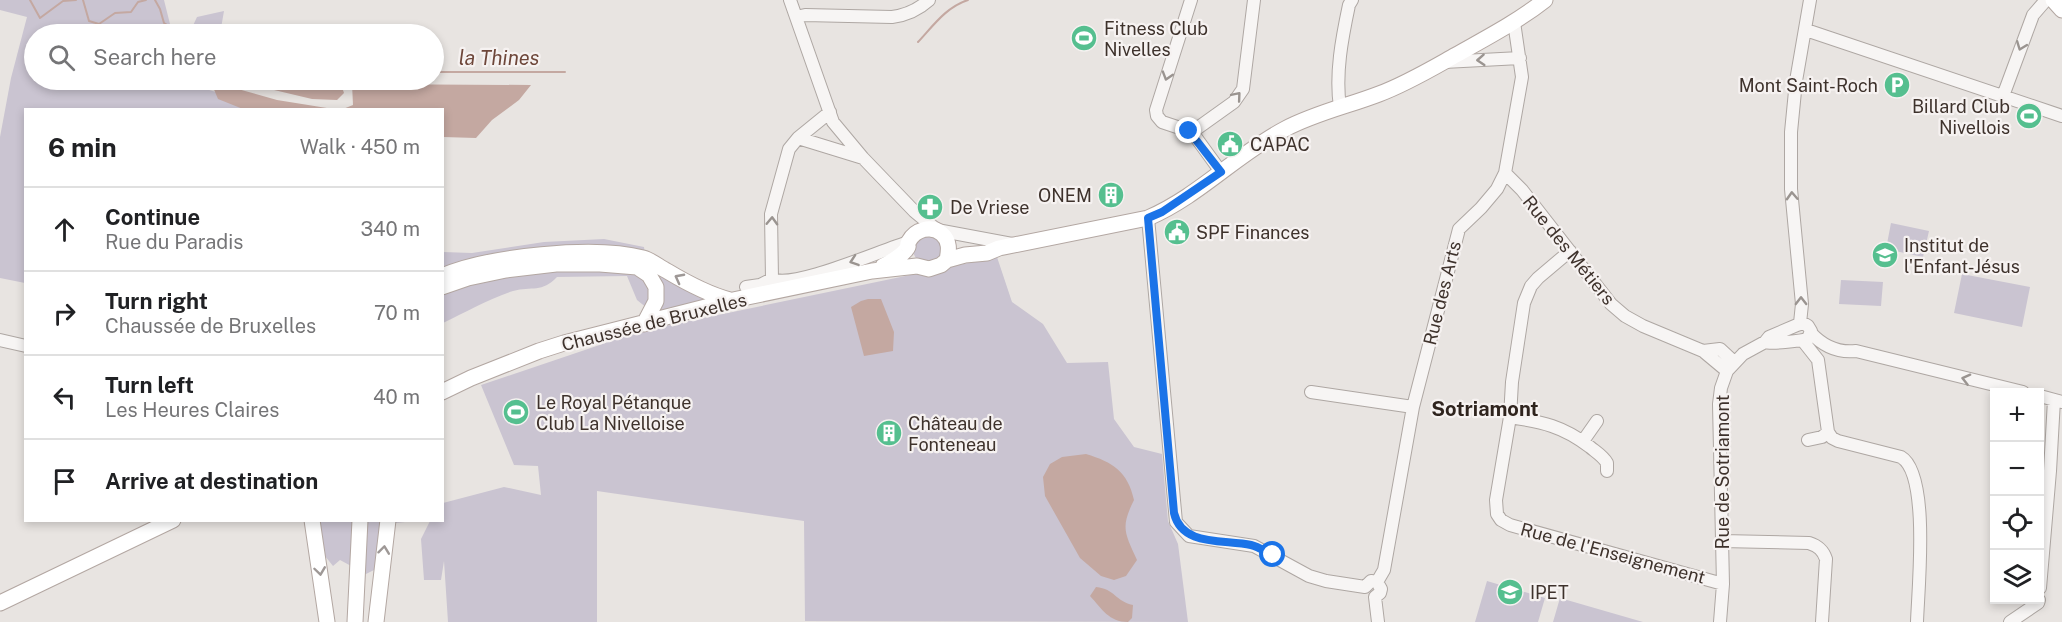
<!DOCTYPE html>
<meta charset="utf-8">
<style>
body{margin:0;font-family:"Public Sans",sans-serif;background:#f2f2f2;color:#202124}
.controls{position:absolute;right:18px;bottom:18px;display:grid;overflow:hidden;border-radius:0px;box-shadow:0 3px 9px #0003}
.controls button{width:54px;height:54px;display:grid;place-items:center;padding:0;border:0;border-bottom:2px solid #e0e0e0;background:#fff;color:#202124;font:30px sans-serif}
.stop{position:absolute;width:18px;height:18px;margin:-14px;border:4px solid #1a73e8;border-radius:50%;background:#fff}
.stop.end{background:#1a73e8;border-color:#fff;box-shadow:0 2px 6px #0008}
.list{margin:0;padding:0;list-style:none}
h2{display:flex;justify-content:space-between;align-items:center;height:78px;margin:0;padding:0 24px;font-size:26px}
h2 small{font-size:20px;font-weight:400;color:#757577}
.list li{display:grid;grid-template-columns:39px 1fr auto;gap:18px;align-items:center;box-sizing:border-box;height:84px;padding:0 24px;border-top:2px solid #e0e0e0}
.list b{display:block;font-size:22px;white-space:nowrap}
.list p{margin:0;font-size:20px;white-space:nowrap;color:#757577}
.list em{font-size:20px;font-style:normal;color:#757577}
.icon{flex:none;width:33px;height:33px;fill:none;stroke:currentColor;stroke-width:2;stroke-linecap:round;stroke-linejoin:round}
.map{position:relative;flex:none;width:2062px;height:622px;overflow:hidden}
.search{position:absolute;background:#fff;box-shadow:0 3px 9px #0003;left:24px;top:24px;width:420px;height:66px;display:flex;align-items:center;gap:15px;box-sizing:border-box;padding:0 21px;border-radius:33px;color:#757577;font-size:22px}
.panel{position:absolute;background:#fff;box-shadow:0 3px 9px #0003;left:24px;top:108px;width:420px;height:414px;border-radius:0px}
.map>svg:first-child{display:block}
.green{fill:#cac4d1}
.water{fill:#c4a8a1}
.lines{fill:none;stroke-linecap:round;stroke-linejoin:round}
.stream{stroke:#c4a8a1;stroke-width:2}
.minor-casing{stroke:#aea7a3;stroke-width:14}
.major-casing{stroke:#b3a7a2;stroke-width:17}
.minor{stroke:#f7f5f4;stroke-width:12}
.major{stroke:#fff;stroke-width:15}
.oneway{stroke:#9a9490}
.oneway2{stroke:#9e9896}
.route{stroke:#1a73e8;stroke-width:8}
.labels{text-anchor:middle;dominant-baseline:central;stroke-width:4.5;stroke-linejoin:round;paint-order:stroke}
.poi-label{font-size:18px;fill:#3e322c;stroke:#f6f2f1;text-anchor:start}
.street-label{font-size:18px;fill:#3e322c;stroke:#f6f2f1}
.water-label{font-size:20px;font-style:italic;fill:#6e473a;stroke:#f6f2f1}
.neighbourhood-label{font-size:20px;font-weight:bold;fill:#2f241e;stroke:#f6f2f1}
</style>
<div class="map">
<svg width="2062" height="622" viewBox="0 0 2062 622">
<rect width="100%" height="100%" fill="#e8e4e1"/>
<path class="green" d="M0,0H164L170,24V34H34V80H208L206,89L239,99L262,109L26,110L25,283L0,278V137L11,78L27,17L0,10Z
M224,11L220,34H189L197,17Z
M1891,223L1929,231L1923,257L1886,249Z
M913 249a15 15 0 1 1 30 0a15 15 0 1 1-30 0Z
M604,239L644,247L650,292L647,308L637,300L627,276L557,277C542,293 532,286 513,291C489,299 466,312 443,323V252L472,253L544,242Z
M997,257L1012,302L1043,324L1067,363L1108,362L1114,419L1134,447L1162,454L1168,521L1178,544L1188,622L805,621L804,521L597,491V622H448L444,561L441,580H424L421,539L430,521L442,520L443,503L504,487L541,495L538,466L514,465L481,385L641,331Z
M651,266L710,299L655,314Z
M1962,274L2030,287L2022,327L1954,313Z
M1841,280L1883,282L1881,306L1839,304Z
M316,521H415L385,524L374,570L366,574L340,560L333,566L325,556Z
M1487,581L1545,598L1538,622H1475Z
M1560,598L1643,622H1553Z"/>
<path class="water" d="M210,80H225L227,86L277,100L333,109H243L218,99Z
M239,80H310L341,84L344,93L337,100L312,99L244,83Z
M352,84L531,85L519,100L492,120L476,138L443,137L442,110L343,109L353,105Z
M868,299H881L894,332L893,351L864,356L851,307L861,301Z
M1086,454C1113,462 1128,472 1134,500C1120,528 1125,533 1137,560L1126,576L1114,580L1101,576L1080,558L1045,496L1043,477L1050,464L1062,457Z
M1096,587C1115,589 1115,601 1133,605L1132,618L1128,622C1109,622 1102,609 1090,596Z"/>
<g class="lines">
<path class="stream" d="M30,0L40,18L63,1L76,0
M83,0L89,21L99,24L115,13L131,12L138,2L146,0
M155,0L160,9L164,23L172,28L176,34L183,33L184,34
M918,42C933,26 946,7 968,0
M434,72H565"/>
<defs>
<path id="minor" d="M790,0L833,122L863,158L914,211L937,230L1012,244
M1191,0L1156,110L1157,116L1162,122L1192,132L1221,172
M796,17L805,15L892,17C907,15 918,10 929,0
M1806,30L2062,116
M1444,62L1520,58
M2003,96L2033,15L2046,0
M1340,107C1335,74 1342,38 1349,5L1352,0
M1192,132L1234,102L1243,89L1254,0
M798,138L863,158
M1505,173L1522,190L1611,304L1625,316L1643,326L1703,351L1727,371
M1148,218L1176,522L1189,536L1254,546L1309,576L1326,581L1365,587L1371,581L1377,582
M1570,251L1538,278L1531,286L1524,303L1512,382L1510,417L1496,500L1497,514L1501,520L1510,525L1723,584
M772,279L771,214L789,149L798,138L830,112
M772,279C795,289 881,250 909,242
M746,287L760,285L772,279
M1800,323L1802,304L1791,189V132L1796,81L1810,0
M1811,333C1823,346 1838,353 1856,351L2023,392
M0,340L26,346
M1803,341L1818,360L1828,432L1832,438L1838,441L1901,457C1930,474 1918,589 1917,622
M1703,351L1720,349L1734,362
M1311,392L1413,407
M2040,396L2062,402
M1510,417C1542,422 1563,426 1590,447C1596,452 1603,456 1607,463V471
M1808,440L1822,437L1828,432
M1583,441L1597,421
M1722,541L1809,543C1818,546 1823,550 1826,559L1822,622
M1377,582L1384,570L1413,407L1459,229L1481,208L1497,189L1505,173L1522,77L1514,22
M1377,582L1381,589L1380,593L1375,597L1378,622
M2040,588L2050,471L2054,400
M1720,622L1723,584L1719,404L1721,388L1727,371L1743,354L1765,342L1769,337L1797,325L1803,323L1808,326L1811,331L1808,338C1804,341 1771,344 1765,342
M2010,622L2038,603L2039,600"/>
<path id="major" d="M2053,0L2062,10
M883,266C891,262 900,257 906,250C911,243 905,249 909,241C915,230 931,224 942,234C950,241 949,250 947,260
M442,276C489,256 594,245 643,258C651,260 659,267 667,271C687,283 707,294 730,300
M442,287L468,278L506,270L556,264H600L637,267L649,275L656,287V301L644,324
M442,392L471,378L539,351L564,343L733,300L872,271L917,266L929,269L941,265L947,260L965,255L987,253L999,248L1148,218C1199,196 1237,154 1285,129C1315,113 1348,106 1379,94C1406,84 1431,69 1456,55C1486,38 1517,22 1545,0
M312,520L327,622
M0,603L173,520
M355,622L360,520
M376,622L388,520"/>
</defs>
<use href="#minor" class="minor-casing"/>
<use href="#major" class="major-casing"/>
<use href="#minor" class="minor"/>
<use href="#major" class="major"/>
</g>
<defs><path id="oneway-chevron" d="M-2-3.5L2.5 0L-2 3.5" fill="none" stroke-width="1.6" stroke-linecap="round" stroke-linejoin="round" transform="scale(1.5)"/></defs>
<g class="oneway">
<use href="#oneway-chevron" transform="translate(2021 46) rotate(111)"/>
<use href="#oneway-chevron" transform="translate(1481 60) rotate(176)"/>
<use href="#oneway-chevron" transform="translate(1167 76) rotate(107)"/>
<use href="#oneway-chevron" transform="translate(1237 96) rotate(-50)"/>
<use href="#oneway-chevron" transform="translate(1792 196) rotate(-93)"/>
<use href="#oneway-chevron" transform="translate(772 221) rotate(-88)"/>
<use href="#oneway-chevron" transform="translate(854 261) rotate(161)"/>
<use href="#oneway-chevron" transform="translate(1801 301) rotate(-90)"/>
<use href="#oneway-chevron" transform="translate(1966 379) rotate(-166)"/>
</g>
<g class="oneway2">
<use href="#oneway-chevron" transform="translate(679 278) rotate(-152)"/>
<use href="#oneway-chevron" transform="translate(384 550) rotate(-83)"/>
<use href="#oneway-chevron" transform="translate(320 571) rotate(82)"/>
</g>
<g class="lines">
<path class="route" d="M1189,131L1221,172L1162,212L1148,218L1174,513C1182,547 1224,539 1251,545C1259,547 1266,552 1273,555"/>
</g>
<defs>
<symbol id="stadium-disc" viewBox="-11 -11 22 22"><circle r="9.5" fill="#55bf8f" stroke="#f6f2f1"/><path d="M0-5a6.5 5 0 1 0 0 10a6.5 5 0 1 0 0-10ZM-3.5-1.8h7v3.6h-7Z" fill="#fff"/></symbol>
<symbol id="parking-disc" viewBox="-11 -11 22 22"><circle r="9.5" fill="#55bf8f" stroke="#f6f2f1"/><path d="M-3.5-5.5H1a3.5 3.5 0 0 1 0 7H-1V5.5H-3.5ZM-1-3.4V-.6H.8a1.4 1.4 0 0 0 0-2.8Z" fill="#fff"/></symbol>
<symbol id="civic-disc" viewBox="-11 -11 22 22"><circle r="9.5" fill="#55bf8f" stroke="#f6f2f1"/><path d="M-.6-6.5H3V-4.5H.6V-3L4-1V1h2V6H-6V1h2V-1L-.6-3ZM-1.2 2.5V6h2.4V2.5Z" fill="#fff"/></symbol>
<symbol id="building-disc" viewBox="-11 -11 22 22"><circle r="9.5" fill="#55bf8f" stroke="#f6f2f1"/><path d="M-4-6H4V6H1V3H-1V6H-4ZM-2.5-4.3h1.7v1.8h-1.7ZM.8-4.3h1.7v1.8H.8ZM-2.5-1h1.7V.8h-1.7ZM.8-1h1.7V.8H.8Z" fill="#fff"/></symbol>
<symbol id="pharmacy-disc" viewBox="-11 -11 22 22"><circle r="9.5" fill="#55bf8f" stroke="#f6f2f1"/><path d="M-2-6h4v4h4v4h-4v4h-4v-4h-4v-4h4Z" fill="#fff"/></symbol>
<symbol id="school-disc" viewBox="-11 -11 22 22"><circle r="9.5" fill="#55bf8f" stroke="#f6f2f1"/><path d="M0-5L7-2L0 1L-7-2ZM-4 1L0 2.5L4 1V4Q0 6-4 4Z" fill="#fff"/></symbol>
</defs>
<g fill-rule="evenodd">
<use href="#stadium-disc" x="1069" y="23" width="30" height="30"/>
<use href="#parking-disc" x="1882" y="70" width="30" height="30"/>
<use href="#stadium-disc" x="2014" y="101" width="30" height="30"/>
<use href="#civic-disc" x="1215" y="129" width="30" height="30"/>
<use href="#building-disc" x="1096" y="180" width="30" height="30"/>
<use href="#pharmacy-disc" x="915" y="192" width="30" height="30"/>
<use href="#civic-disc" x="1162" y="217" width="30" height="30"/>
<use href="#school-disc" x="1870" y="240" width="30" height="30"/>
<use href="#stadium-disc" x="501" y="397" width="30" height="30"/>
<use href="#building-disc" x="874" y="418" width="30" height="30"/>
<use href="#school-disc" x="1495" y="577" width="30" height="30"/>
</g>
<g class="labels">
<g class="poi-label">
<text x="1104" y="28">Fitness Club<tspan x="1104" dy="21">Nivelles</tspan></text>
<text x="1878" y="85" text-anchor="end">Mont Saint-Roch</text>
<text x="2010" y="106" text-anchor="end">Billard Club<tspan x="2010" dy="21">Nivellois</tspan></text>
<text x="1250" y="144">CAPAC</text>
<text x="1092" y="195" text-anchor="end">ONEM</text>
<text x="950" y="207">De Vriese</text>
<text x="1196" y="232">SPF Finances</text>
<text x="1904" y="245">Institut de<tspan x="1904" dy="21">l'Enfant-Jésus</tspan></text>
<text x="536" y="402">Le Royal Pétanque<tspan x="536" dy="21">Club La Nivelloise</tspan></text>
<text x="908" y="423">Château de<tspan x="908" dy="21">Fonteneau</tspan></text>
<text x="1530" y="592">IPET</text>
</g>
<g class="street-label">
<text transform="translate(1569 250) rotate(51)">Rue des Métiers</text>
<text transform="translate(1442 293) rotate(-76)">Rue des Arts</text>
<text transform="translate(654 322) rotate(-14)">Chaussée de Bruxelles</text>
<text transform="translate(1722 472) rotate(-90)">Rue de Sotriamont</text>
<text transform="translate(1613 553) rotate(15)">Rue de l'Enseignement</text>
</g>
<g class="water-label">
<text x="499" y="58">la Thines</text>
</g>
<g class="neighbourhood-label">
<text x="1485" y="409">Sotriamont</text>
</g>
</g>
</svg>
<div class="controls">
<button>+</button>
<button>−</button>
<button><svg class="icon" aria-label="locate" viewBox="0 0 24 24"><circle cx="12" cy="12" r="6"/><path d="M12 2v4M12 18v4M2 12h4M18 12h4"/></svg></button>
<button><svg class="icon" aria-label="layers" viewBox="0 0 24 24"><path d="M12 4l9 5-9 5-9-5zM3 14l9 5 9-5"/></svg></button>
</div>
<div class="stop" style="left:1273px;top:555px"></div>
<div class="stop end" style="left:1189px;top:131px"></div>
<div class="search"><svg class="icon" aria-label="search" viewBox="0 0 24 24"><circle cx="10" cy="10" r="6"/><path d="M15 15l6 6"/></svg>Search here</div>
<section class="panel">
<h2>6 min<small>Walk · 450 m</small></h2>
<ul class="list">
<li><svg class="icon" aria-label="ahead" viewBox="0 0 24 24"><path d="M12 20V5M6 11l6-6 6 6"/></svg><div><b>Continue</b><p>Rue du Paradis</p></div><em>340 m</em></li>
<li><svg class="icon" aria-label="right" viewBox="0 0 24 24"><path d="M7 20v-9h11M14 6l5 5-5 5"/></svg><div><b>Turn right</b><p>Chaussée de Bruxelles</p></div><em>70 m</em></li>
<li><svg class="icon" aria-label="left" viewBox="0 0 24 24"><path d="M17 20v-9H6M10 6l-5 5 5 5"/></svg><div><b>Turn left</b><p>Les Heures Claires</p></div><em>40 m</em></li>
<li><svg class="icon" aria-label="arrive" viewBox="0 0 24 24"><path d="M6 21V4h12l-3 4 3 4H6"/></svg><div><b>Arrive at destination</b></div></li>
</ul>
</section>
</div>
